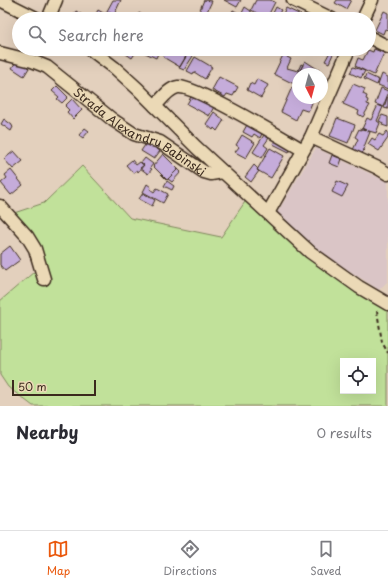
<!DOCTYPE html>
<style>
body{margin:0;font-family:"Playpen Sans",sans-serif;background:#f7f7f7;color:#2b2b33}
.controls{position:absolute;right:12px;bottom:12px;display:grid;overflow:hidden;border-radius:0px;box-shadow:0 4px 16px #0002}
.controls button{width:36px;height:36px;display:grid;place-items:center;padding:0;border:0;border-bottom:1px solid #e1e1e2;background:#fff;color:#2b2b33;font:20px sans-serif}
.compass{position:absolute;left:292px;top:68px;width:36px;height:36px;border-radius:50%;background:#fff;box-shadow:0 4px 16px #0002;rotate:174deg}
.scale{position:absolute;left:12px;bottom:10px;width:84px;box-sizing:border-box;padding-left:4px;border:2px solid #3b2a1e;border-top:0;font-size:11px;line-height:14px;white-space:nowrap;color:#3b2a1e;-webkit-text-stroke:3px #ebd9b6;paint-order:stroke}
.list{margin:0;padding:0;list-style:none}
h2{display:flex;justify-content:space-between;align-items:center;height:52px;margin:0;padding:0 16px;font-size:17px}
h2 small{font-size:13px;font-weight:400;color:#7c7c81}
.icon{flex:none;width:22px;height:22px;fill:none;stroke:currentColor;stroke-width:2;stroke-linecap:round;stroke-linejoin:round}
.map{position:relative;flex:none;width:388px;height:406px;overflow:hidden}
.search{position:absolute;background:#fff;box-shadow:0 4px 16px #0002;left:12px;right:12px;top:12px;height:44px;display:flex;align-items:center;gap:10px;box-sizing:border-box;padding:0 14px;border-radius:22px;color:#7c7c81;font-size:15px}
.sheet{height:124px;background:#fff}
nav{display:flex;justify-content:space-around;align-items:center;box-sizing:border-box;height:56px;border-top:1px solid #e1e1e2;background:#fff;font-size:11px;color:#7c7c81}
nav a{display:grid;justify-items:center;gap:2px}
nav .on{color:#ea580c}
.map>svg:first-child{display:block}
.built{fill:#dac5c6}
.green{fill:#c1e19a;stroke:#7e865c;fill-rule:evenodd}
.building{fill:#c5acda;stroke:#3b2a1e}
.lines{fill:none;stroke-linecap:round;stroke-linejoin:round}
.minor-casing{stroke:#3b2a1e;stroke-width:15}
.path{stroke:#3b2a1e;stroke-width:2;stroke-dasharray:4 3;stroke-linecap:butt}
.minor{stroke:#ebd9b6;stroke-width:12}
.labels{text-anchor:middle;dominant-baseline:central;stroke-width:4;stroke-linejoin:round;paint-order:stroke}
.street-label{font-size:12px;fill:#3b2a1e;stroke:#ebd9b6}
</style>
<div class="map">
<svg width="388" height="406" viewBox="0 0 388 406">
<rect width="100%" height="100%" fill="#e3d0bd"/>
<filter id="ink" filterUnits="userSpaceOnUse"><feTurbulence type="fractalNoise" baseFrequency=".025" numOctaves="2"/><feDisplacementMap in="SourceGraphic" scale="8" xChannelSelector="R" yChannelSelector="G"/><feConvolveMatrix kernelMatrix="1 2 1 2 8 2 1 2 1" color-interpolation-filters="sRGB"/></filter>
<g filter="url(#ink)">
<path class="built" d="M316,148L388,182V281L379,290L322,253L277,213Z"/>
<path class="green" d="M82,166L130,218L221,237L249,196L310,252L388,302V406H33L8,387L0,375V301L41,266L8,215L44,203ZM343,361H373V391H343Z"/>
<path class="building" d="M113,0H121L114,15L107,11Z
M204,0L212,1L205,16L198,14Z
M224,0H241L237,7Z
M256,0H270L275,2L267,18L251,10Z
M337,0H351L346,9L335,3Z
M245,7L251,11V13L254,14L251,19H239Z
M276,7L281,10L277,17L280,19H270Z
M286,8L301,15L299,19H280Z
M98,10L105,14L107,11L113,15L111,19H93Z
M233,10L240,14L237,19H229Z
M76,11L89,19H71Z
M188,11L205,18L204,19L186,18Z
M384,11L388,13V30L385,29L383,34L375,30Z
M169,12L176,16L175,19H166Z
M139,13L146,17L145,19H135Z
M179,15L184,18V19H176Z
M129,49H138L132,58L126,54Z
M142,49H160L156,58L141,51Z
M168,49H177L187,55L180,67L163,57Z
M302,49H311L309,53Z
M374,49L384,53L374,75L355,66L358,58L363,60L368,50L373,52Z
M330,52L333,54L329,63L325,61Z
M188,53L193,56L184,70L179,68Z
M284,53L288,55L287,57L291,59L287,68L298,71L301,64L303,65L295,80L298,81V86L274,74Z
M195,57L212,67L205,79L194,72L193,74L187,71Z
M17,60L29,68L24,76L12,68Z
M305,61L319,70L317,74H298Z
M353,67L365,71L361,78L350,73Z
M366,74L379,80L377,85L364,79Z
M382,74L388,77V89L378,85Z
M219,77L238,87L233,96L227,94L225,97L212,90Z
M257,79L268,85L261,98L247,90L250,83L254,85Z
M353,84L365,89L363,94L367,96L366,99L368,100L367,104L370,105L363,117L358,114L359,111L343,104Z
M57,86L68,97L62,103L57,99L59,97L52,91Z
M292,87L298,90V98H314L309,110L307,111L301,109L296,120L281,112Z
M381,88L388,91V94L383,107L375,104Z
M193,93L215,105L209,116L187,104Z
M387,97H388V109L384,108Z
M72,99L82,110L73,119L67,112L69,110L65,106Z
M378,105L383,107L377,121L380,123L376,133L362,129L367,118L371,120Z
M214,112L224,120L217,131L214,128L213,130L206,124Z
M382,115L388,117V127L382,125L383,123L379,121Z
M337,118L355,125L348,143L330,136Z
M4,119L12,125V126L13,127L11,131L1,124Z
M248,123L263,131L260,138L254,134L252,137L243,132Z
M85,128L89,131L83,138L79,135Z
M362,128L370,132L364,147H365L362,154L353,150L358,139L355,137L359,129L361,130Z
M387,131L388,132V138L379,151L368,144L372,138L375,140L379,134L383,136Z
M242,135L255,143L246,158L235,152L239,147L236,145Z
M264,135L269,138L264,145L268,148L262,158L253,152Z
M276,138L292,146L289,152L273,144Z
M147,142L160,151L154,159L141,151Z
M270,148L284,156L271,178L257,170Z
M14,151L23,161L13,169L4,159Z
M163,154L178,169L167,180L153,166Z
M332,155L342,159L339,167L329,163Z
M145,158L153,164L150,168L152,169L148,174L140,168L144,165L141,163Z
M132,160L136,165L140,162L144,165L138,172L137,170L133,173L126,165Z
M254,165L258,169L257,170L259,171L251,182L245,177Z
M178,169L181,172L172,182L168,179Z
M11,170L23,185L11,195L1,183L7,178L5,175Z
M167,181L174,186L172,190L164,186Z
M337,181L348,186L342,197L332,192Z
M147,184L151,187L150,189L154,192L157,188L168,194L163,203L143,192Z
M143,193L155,200L152,206L139,199Z
M10,246L20,260L5,271L0,265V254Z"/>
<g class="lines">
<defs>
<g id="minor">
<path d="M0,0L38,19"/>
<path d="M293,0L332,19"/>
<path d="M48,19L56,0"/>
<path d="M363,19L372,0"/>
<path d="M369,37L388,47"/>
<path d="M90,49L115,68L138,89L196,147L310,252L359,287L388,304"/>
<path id="s1" d="M0,53L32,61L47,67L113,120L134,134L160,142L204,172L211,174L223,172"/>
<path d="M155,106C161,100 169,88 178,87C194,85 284,139 303,150"/>
<path d="M311,137L378,168L388,174"/>
<path d="M0,206L27,236L35,249L44,279"/>
<path d="M268,213L311,137L349,49"/>
</g>
</defs>
<use href="#minor" class="minor-casing"/>
<path class="path" d="M377,311L382,342L388,353"/>
<use href="#minor" class="minor"/>
</g>
</g>
<g class="labels">
<g class="street-label">
<text stroke="none"><textPath href="#s1" startOffset="163">Strada Alexandru Babinski</textPath></text>
</g>
</g>
</svg>
<div class="controls">
<button><svg class="icon" aria-label="locate" viewBox="0 0 24 24"><circle cx="12" cy="12" r="6"/><path d="M12 2v4M12 18v4M2 12h4M18 12h4"/></svg></button>
</div>
<svg class="compass" viewBox="-18 -18 36 36"><path d="M0-13l5 13h-10z" fill="#e53935"/><path d="M0 13l5-13h-10z" fill="#7c7c81"/></svg>
<div class="scale">50 m</div>
<div class="search"><svg class="icon" aria-label="search" viewBox="0 0 24 24"><circle cx="10" cy="10" r="6"/><path d="M15 15l6 6"/></svg>Search here</div>
</div>
<section class="sheet">
<h2>Nearby<small>0 results</small></h2>
<ul class="list">
</ul>
</section>
<nav>
<a class="on"><svg class="icon" aria-label="map" viewBox="0 0 24 24"><path d="M3 6l6-2 6 2 6-2v14l-6 2-6-2-6 2zM9 4v14M15 6v14"/></svg>Map</a>
<a><svg class="icon" aria-label="directions" viewBox="0 0 24 24"><path d="M12 3l9 9-9 9-9-9zM9 14v-3h6M13 9l2 2-2 2"/></svg>Directions</a>
<a><svg class="icon" aria-label="saved" viewBox="0 0 24 24"><path d="M7 4h10v16l-5-4-5 4z"/></svg>Saved</a>
</nav>
